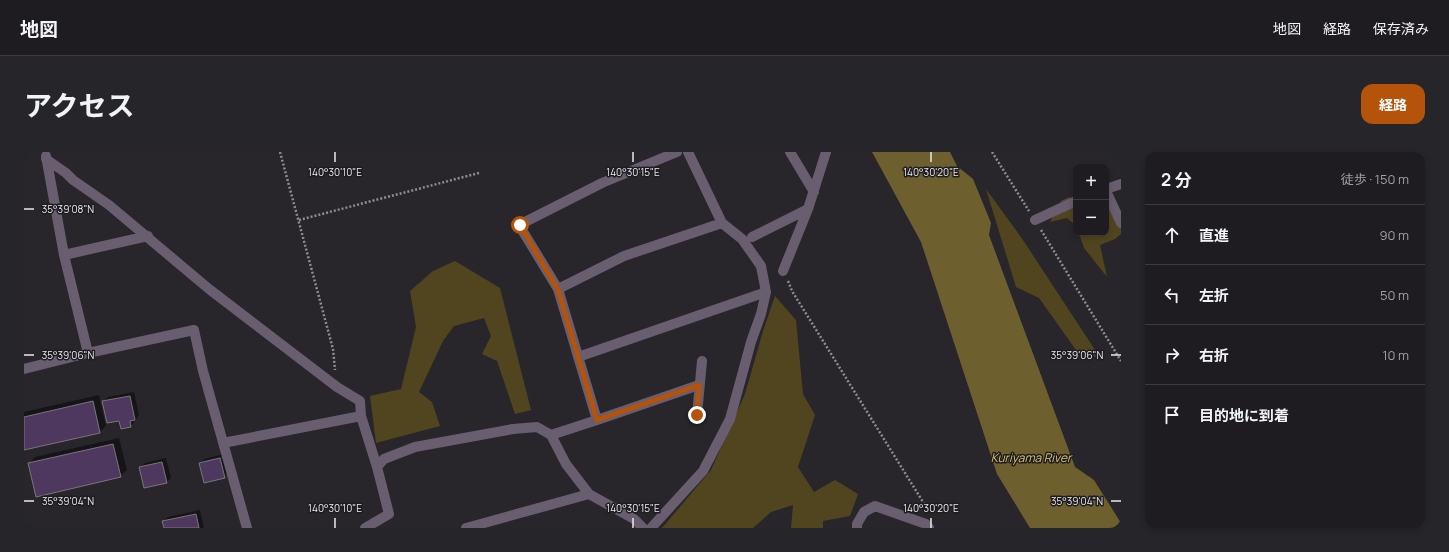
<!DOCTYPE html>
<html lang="ja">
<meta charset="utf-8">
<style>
body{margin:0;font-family:Manrope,"Noto Sans JP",sans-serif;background:#262529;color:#f1f3f6}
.controls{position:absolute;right:12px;top:12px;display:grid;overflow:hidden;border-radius:8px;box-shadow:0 2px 6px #0003}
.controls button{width:36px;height:36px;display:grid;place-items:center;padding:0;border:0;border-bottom:1px solid #3c3a3e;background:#1e1c20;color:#f1f3f6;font:20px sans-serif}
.stop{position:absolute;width:12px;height:12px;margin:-9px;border:3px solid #b45309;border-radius:50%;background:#fff}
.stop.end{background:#b45309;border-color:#fff;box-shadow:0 1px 4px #0008}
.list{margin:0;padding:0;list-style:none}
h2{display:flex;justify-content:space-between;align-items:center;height:52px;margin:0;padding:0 16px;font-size:17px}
h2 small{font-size:13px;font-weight:400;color:#a1a1a5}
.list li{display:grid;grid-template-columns:26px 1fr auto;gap:12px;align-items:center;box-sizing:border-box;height:60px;padding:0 16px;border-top:1px solid #3c3a3e}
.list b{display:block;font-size:15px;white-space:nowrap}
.list em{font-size:13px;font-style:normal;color:#a1a1a5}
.icon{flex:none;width:22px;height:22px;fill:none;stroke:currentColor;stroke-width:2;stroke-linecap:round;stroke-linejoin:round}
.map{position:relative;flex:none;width:1097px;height:376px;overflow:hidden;border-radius:12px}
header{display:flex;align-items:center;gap:24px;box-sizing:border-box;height:56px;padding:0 20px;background:#1e1c20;border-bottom:1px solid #3c3a3e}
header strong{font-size:19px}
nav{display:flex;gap:22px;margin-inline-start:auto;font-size:14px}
.intro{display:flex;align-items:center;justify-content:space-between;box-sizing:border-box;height:96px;padding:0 24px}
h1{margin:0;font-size:28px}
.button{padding:10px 18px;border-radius:12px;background:#b45309;color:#fff;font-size:14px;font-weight:700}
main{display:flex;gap:24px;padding:0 24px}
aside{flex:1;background:#1e1c20;border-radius:12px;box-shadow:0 2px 6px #0003}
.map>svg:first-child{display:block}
.green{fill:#50451f}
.water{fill:#6e5f2f}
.shadow{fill:#0007}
.building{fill:#4f385f;stroke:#79767b}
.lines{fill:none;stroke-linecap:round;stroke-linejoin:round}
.path{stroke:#8e8d90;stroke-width:2.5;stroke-dasharray:2 2;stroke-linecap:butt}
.minor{stroke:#685e70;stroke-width:10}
.route{stroke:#b45309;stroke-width:5}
.ticks{fill:none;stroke:#eae9eb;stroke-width:1.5}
.labels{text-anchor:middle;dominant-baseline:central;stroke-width:3;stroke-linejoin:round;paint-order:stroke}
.water-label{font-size:12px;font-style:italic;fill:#d8c174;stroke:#1e1c20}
.ticks-label{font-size:10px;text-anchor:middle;fill:#eae9eb;stroke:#1e1c20;stroke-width:3;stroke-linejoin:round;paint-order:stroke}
</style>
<header>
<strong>地図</strong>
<nav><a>地図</a><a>経路</a><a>保存済み</a></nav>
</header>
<div class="intro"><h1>アクセス</h1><a class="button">経路</a></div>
<main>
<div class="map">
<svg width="1097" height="376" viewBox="0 0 1097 376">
<rect width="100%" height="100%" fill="#28262a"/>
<path class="green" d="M962,37L999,88L1077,207L1052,198L1015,146L992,135Z
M1045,45L1052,50V74L1043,66L1026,70L1037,49Z
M1082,58H1095L1097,63V82L1091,87L1076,93L1083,125L1060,96L1055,81H1082Z
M431,109L476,136L507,258L491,262L473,209L458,202L467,184L460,166L430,174L419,189L395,240L408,250L416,274L352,291L346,244L377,237L392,175L386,139L409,119Z
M751,144L772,168L779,242L791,263L774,315L790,340L811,328L834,342L826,364L799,369V376H767L769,353L747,360L729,376H638L687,318L721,242L739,179Z"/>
<path class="water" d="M848,0H926L933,14L949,27L967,71L965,83L1051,315L1070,328L1097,371V376H1006L973,322L897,90Z"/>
<path class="shadow" d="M110,240L115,263L107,274L98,276L96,268L79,250L84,245Z
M75,243L82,274L75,280L0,297V260Z
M95,286L103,318L96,324L5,312L11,305Z
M200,302L201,304L179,309V311L201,306L205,320L200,325L176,312L180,307Z
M142,306L147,326L143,330L121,335L117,315L121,311Z
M176,358L180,376H141L139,369L144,365Z"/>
<path class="building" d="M106,244L111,268L106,269L107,275L97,277L95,269L83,271L78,249Z
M69,249L76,281L0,298V265Z
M89,292L97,325L12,345L4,311Z
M196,306L201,326L180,331L175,311Z
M138,310L143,331L120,336L115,315Z
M172,362L175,376H140L138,369Z"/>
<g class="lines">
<path class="path" d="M256,0L309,197L311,218
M968,0L1005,59
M275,68L455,21
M1017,78L1097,209
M764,129L768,139L904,358"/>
<path class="minor" d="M766,0L790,40
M22,4L40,103L64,201
M22,7L42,21L49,28L85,53L185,137L313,235L336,249L337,264L353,315L365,362L341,376
M1082,37L1097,32
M1082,39L1097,71
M1011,68L1052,49
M728,85L784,57
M40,103L124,84
M759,119L784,57L802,0
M534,137L600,104L698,71
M554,205L742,140
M0,217L64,201L170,178L179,219L223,376
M673,263L678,209
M573,268L675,233
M527,283L573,268L534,137L495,73L578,31L653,0
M199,291L337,264
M353,315L360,307L391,295L489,277L513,275L527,283L542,312L565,342L610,367L619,376
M442,376L565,342
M627,376L679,319L706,267L727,190L737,162L742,140L737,114L718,87L698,71L664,0
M833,376V372L840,360L851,354L902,372L905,376"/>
</g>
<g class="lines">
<path class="route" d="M496,73L534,138L573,268L675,233L673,263"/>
</g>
<path class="ticks" d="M311,0V10M609,0V10M907,0V10M0,57H10M0,203H10M1087,203H1097M0,349H10M1087,349H1097M311,366V376M609,366V376M907,366V376"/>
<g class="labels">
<g class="water-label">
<text x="1007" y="305">Kuriyama River</text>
</g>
</g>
<g class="ticks-label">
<text x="311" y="24">140°30'10"E</text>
<text x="609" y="24">140°30'15"E</text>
<text x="907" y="24">140°30'20"E</text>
<text x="44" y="61">35°39'08"N</text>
<text x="44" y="207">35°39'06"N</text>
<text x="1053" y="207">35°39'06"N</text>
<text x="44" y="353">35°39'04"N</text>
<text x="1053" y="353">35°39'04"N</text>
<text x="311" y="360">140°30'10"E</text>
<text x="609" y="360">140°30'15"E</text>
<text x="907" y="360">140°30'20"E</text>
</g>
</svg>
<div class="controls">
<button>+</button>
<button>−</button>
</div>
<div class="stop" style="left:496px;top:73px"></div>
<div class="stop end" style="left:673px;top:263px"></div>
</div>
<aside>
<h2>2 分<small>徒歩 · 150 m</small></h2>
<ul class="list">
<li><svg class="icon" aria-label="ahead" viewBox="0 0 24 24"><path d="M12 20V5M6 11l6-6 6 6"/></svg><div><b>直進</b></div><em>90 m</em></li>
<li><svg class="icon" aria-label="left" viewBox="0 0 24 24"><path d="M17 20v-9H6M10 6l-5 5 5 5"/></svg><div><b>左折</b></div><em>50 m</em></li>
<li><svg class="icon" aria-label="right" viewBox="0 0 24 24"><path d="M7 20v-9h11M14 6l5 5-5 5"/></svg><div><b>右折</b></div><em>10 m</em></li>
<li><svg class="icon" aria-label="arrive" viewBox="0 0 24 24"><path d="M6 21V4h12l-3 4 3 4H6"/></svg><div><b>目的地に到着</b></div></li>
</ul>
</aside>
</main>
